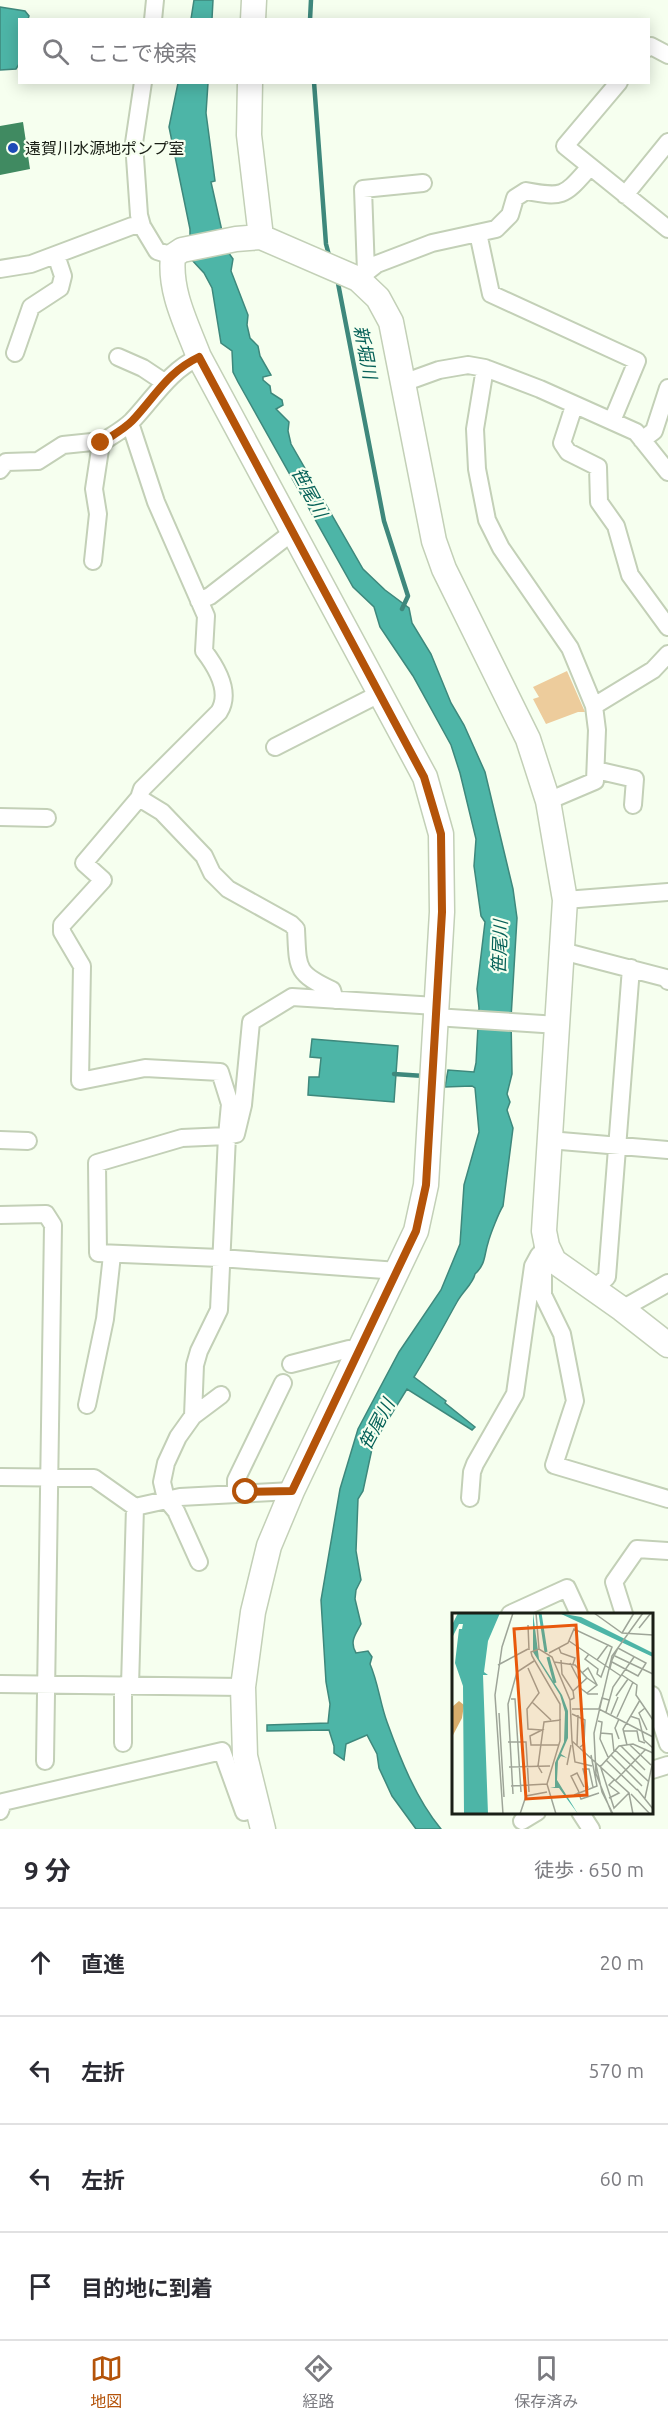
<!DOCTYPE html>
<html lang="ja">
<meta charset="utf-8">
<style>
body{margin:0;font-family:Ubuntu,"Noto Sans JP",sans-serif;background:#f2f2f3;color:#2b2b33}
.stop{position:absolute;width:18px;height:18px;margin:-14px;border:4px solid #b45309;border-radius:50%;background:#fff}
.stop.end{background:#b45309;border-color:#fff;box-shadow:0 2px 6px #0008}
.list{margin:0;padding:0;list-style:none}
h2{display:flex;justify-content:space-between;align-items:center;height:78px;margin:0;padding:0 24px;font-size:26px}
h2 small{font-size:20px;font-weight:400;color:#7c7c81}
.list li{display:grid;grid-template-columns:39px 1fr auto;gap:18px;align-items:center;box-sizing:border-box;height:108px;padding:0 24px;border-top:2px solid #e1e1e2}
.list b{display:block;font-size:22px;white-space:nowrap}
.list em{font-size:20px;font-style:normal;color:#7c7c81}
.icon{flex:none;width:33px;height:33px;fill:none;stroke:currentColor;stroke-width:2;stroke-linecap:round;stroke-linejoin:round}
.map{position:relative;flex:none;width:668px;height:1829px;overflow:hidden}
.search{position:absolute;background:#fff;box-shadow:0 3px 15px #0003;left:18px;right:18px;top:18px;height:66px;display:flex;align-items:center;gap:15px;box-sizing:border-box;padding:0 21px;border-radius:0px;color:#7c7c81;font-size:22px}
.sheet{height:510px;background:#fff}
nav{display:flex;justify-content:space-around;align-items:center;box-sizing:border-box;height:84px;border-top:2px solid #e1e1e2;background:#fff;font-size:16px;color:#7c7c81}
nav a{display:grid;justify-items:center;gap:3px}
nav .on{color:#b45309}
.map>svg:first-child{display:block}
.green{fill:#edcc9c}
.water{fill:#4db5a7;stroke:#3e887c;stroke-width:1.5}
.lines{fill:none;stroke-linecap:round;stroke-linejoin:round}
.stream{stroke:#3e887c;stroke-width:4.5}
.building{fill:#408a61}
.street-casing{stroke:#c3d0b7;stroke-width:20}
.secondary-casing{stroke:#c3d0b7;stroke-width:27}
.street{stroke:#fff;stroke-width:16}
.secondary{stroke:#fff;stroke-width:24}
.route{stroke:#b45309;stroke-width:8}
.poi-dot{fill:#1c4ab7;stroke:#f6ffef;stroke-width:2}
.labels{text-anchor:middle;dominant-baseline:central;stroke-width:4.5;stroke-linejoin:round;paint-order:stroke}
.poi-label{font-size:16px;fill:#1a1f16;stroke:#f6ffef;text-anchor:start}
.water-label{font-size:18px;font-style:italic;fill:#066158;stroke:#f6ffef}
.inset-river{fill:none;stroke:#4db5a7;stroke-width:3}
.inset-road{fill:none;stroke:#9ea598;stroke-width:1.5}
.view{fill:#e8590c;fill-opacity:0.15;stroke:#e8590c;stroke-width:3}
.inset-edge{fill:none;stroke:#1a1f16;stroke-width:3}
</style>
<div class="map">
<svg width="668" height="1829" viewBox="0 0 668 1829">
<rect width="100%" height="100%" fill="#f6ffef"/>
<path class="green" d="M567,671L585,712H578L546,724L533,699L539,697L533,687Z"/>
<path class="water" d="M194,0H213L212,19H191Z
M0,7L25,11L29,16L28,19L20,20L19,64L16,69L0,70Z
M178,83H208L206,113L215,181L211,182L226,249L233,259L231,271L248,315L247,325L250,338L258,346L260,356L271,375L263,377V380L270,386L271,393L282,400L283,405L276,409L289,422L288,431L291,444L363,569L385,590L409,608L412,623L431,654L451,703L464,725L485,772L513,889L517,918L511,1018L512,1074L507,1094L510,1102L507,1110L513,1128L503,1206C499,1212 490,1235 488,1243C484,1255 486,1264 475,1274C473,1284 462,1292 457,1302C443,1327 430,1352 414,1377L446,1401L445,1403L475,1427L472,1430L407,1389L373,1444L363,1491L358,1499L356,1551L361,1580L356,1590L355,1599L361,1624C356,1634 349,1641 356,1653L368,1651L372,1657L370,1664C378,1682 380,1703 387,1722C400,1758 416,1799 441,1829H416L392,1796L379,1768L377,1754L367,1735L346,1744L344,1760L334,1753V1746L329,1730L267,1731V1725L328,1723L330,1704L326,1682L321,1600L340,1489L358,1429L399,1352L441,1290L460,1244L464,1185L479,1132L475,1088L472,1086L445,1087L448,1070L474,1072L476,1063L479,1008L477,989L485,922L481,916L474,866L476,839L460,773L451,745L413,676L380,627L374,607L353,587L238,382L233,372L232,351L221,343L212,288L204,273L190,258V229L169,127Z
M312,1039L398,1046L394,1102L308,1095L309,1077H319L321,1058L310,1057Z"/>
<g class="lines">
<path class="stream" d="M310,20L311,0
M314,82L326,244L330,259
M337,278L384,521L408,596L402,609
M394,1074L424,1076"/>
</g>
<path class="building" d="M23,122L30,169L0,175V126Z"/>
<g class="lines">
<defs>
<path id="street" d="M153,20L155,0
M648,48L651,46L668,55
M143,82L134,143L139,215L142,226L157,251L173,256
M619,82L565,146L668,229
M625,195L668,142
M478,233L491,294L637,361L612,421
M0,269L31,264L132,226H142
M366,272L363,189L423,183
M358,279L377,264L432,243L496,229L510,215L515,198L526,191C564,198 564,196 589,168
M15,353L31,307L60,288L63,276L56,255
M118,357L143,368L164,382
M485,368L475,429L477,469L487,520L501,548L570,648L594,706L597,730L595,781L548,801
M403,383L439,370L468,365L485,368L540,389L636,432L668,472
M574,406L562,443L568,452L598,467L599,502L616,526L630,575L668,627
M130,423L156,502L206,616L204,651C217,668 231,693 219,712L142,789L139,798L84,863L103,880L62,925V932L82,966L80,1081L145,1068L220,1072L230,1104L227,1136L182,1138L97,1163L98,1253L220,1258L398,1271
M642,440L654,431L668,388
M0,470L6,462L38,461L63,445L92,442L101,443C111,436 123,430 132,421C154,398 169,371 199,357
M93,561L98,514L94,489L101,443
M199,601L210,596L294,531
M594,706L653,670L668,654
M275,747L381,693
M596,770L635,779L633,805
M139,798L162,812L204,856L212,873L228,889L291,924L296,929C298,968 295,973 332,990L335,1000
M0,817L47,818
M565,900L668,892
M562,951L666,978L668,981
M435,1017L558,1025
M0,1140L28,1141
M549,1140L668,1150
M0,1215L46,1214L53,1225L45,1761
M543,1247V1295L562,1334L575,1401L554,1465L668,1499
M594,1289L607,1277L631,968
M622,1309L668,1283
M291,1364L349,1349L358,1353
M87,1405L105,1319L112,1255
M193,1416L195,1365L199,1351L219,1310L227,1136L236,1134L243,1105L251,1022L292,997L436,1006
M0,1477L94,1478L135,1507L180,1497L292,1491
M236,1493V1480L283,1383
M470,1498L472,1472L475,1464L515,1394L533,1266L539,1255
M199,1562L176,1511L166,1499L162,1482L166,1463L178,1437L193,1416L221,1395
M510,1614L567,1588L579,1614
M624,1614L614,1582L637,1549L668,1551
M0,1684L243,1687
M123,1685V1743
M130,1686L135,1507
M652,1695L668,1744
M652,1770L668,1765
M0,1811L3,1802L222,1751L244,1812L256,1808
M580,1812L591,1829
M522,1821L537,1812"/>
<path id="secondary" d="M253,20L254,0
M250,82L249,135L261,237
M263,1829L245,1756L243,1687L253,1612L269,1546L292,1491L416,1231L426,1185L442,912L441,834L425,777L199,357C187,325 169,292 173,256L182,250L236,239L261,237L358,279L378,298L391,322L434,541L444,569L528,739L548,801L565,900L544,1231L547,1246L554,1261L622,1309L668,1345"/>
</defs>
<use href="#street" class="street-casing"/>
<use href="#secondary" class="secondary-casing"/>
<use href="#street" class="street"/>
<use href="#secondary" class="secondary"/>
</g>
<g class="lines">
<path class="route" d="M101,443C111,436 123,430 132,421C155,397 167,372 199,357L424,777L441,834L442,912L426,1185L416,1231L292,1491L246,1492"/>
</g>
<circle class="poi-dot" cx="13" cy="148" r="6"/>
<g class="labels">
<g class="poi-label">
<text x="25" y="148">遠賀川水源地ポンプ室</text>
</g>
<g class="water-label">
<text transform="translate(366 352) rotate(79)">新堀川</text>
<text transform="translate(310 492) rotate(62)">笹尾川</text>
<text transform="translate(499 947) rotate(-88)">笹尾川</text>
<text transform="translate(376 1424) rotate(-62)">笹尾川</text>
</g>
</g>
<g transform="translate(452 1613)">
<rect width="201" height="201" fill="#f6ffef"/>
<path d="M7,88L12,92L10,105L0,124V94Z" fill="#d8ad6b"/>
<path d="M6,0H48L36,28L32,59L36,62H31L36,201H12L11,73L3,50L7,16H10L11,11H7L0,25V12ZM81,0L87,46L110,82L116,98V125L109,141L115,145L109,143L106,148L105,167L126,201L107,175H98L103,174V150L112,129L113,99L108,82L81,39ZM107,0L129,4L201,40V44Z" fill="#4db5a7"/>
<path class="inset-river" d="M88,0L94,39M96,44L103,70"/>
<path class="inset-road" d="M84,0L87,36M142,0L170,20L201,22M76,12L77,37M187,15L199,0M170,20L182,0M117,28L169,63M107,35L109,40L123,45L121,51M97,40L116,30L122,16L156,32L145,47M137,41L133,46L146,56L145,61L149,64L160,34L156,32M163,43L201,61M109,47L110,61L121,78L122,85L118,87M102,49L123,52L135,65L121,78M118,50L129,71M46,52L76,36M76,55L87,80L75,96L76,116L90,117L78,123L79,132H107M158,55L160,47L166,35L194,50L186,63L160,49M130,60L136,55L145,72M170,62L185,72L184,82L201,107M127,74L136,81H146M135,80L145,72L135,65M164,83L176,66M59,86H63L69,179M80,89L99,107M193,95L187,100L195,117M120,96H147L201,124M147,96L150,85L157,87M154,99L161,74L182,44M47,100L52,184M120,101L133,107L132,131L128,134M159,101L166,84M178,103L187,106L192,127L201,135M165,104L181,69M146,108L150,109L148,126L156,144M172,118H185L187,128L193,130M148,120L160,121L162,139M167,126L163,115L167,106M120,128L123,149L140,153M56,129H74L77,179M125,132L126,102M175,132L171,116L188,87M178,132L199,152M169,133L193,157M163,137L197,169M159,142L190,173M143,147L150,179L161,201M154,147L185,177M115,152L119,132M148,152L162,195L177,180M149,153L167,133L181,131L201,140M57,154L98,153M90,160L86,153L92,109L109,107M164,167L194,136M59,173L95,171M136,175L131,156H137L141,174M185,176L201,196M126,179L129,186L147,180M127,179L119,163L125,160L132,174M61,181L56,91L65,59L82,48M179,181L198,201M122,182L145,173L139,142M157,185L167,180L157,172L163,166M193,185L201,148M51,201L43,82L50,34L61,0M68,201L74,183L95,179M104,201L95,171L108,128V91L80,43L79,39L87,36L100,44L118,87L120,128L177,180L181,201M160,201L144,161L142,120L160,43L191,0"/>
<path class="view" d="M124,12L135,182L74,186L62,16Z"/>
<rect width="201" height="201" class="inset-edge"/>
</g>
</svg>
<div class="stop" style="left:246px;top:1492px"></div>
<div class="stop end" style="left:101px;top:443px"></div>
<div class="search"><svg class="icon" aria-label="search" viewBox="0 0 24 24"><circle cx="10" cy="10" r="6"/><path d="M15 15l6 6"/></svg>ここで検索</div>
</div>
<section class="sheet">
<h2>9 分<small>徒歩 · 650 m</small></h2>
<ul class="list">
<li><svg class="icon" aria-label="ahead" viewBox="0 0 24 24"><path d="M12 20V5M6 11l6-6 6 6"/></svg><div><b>直進</b></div><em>20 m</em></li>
<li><svg class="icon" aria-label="left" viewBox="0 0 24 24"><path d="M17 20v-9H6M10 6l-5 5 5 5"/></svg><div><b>左折</b></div><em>570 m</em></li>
<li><svg class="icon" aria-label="left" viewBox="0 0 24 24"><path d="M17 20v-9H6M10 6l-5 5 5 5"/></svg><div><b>左折</b></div><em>60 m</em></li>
<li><svg class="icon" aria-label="arrive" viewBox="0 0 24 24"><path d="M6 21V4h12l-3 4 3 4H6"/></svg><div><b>目的地に到着</b></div></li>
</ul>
</section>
<nav>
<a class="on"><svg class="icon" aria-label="map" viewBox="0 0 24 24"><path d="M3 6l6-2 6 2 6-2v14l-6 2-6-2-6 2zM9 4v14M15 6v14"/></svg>地図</a>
<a><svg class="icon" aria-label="directions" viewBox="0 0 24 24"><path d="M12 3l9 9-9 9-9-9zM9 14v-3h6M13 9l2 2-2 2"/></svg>経路</a>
<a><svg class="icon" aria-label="saved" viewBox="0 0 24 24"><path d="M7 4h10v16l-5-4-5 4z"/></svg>保存済み</a>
</nav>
